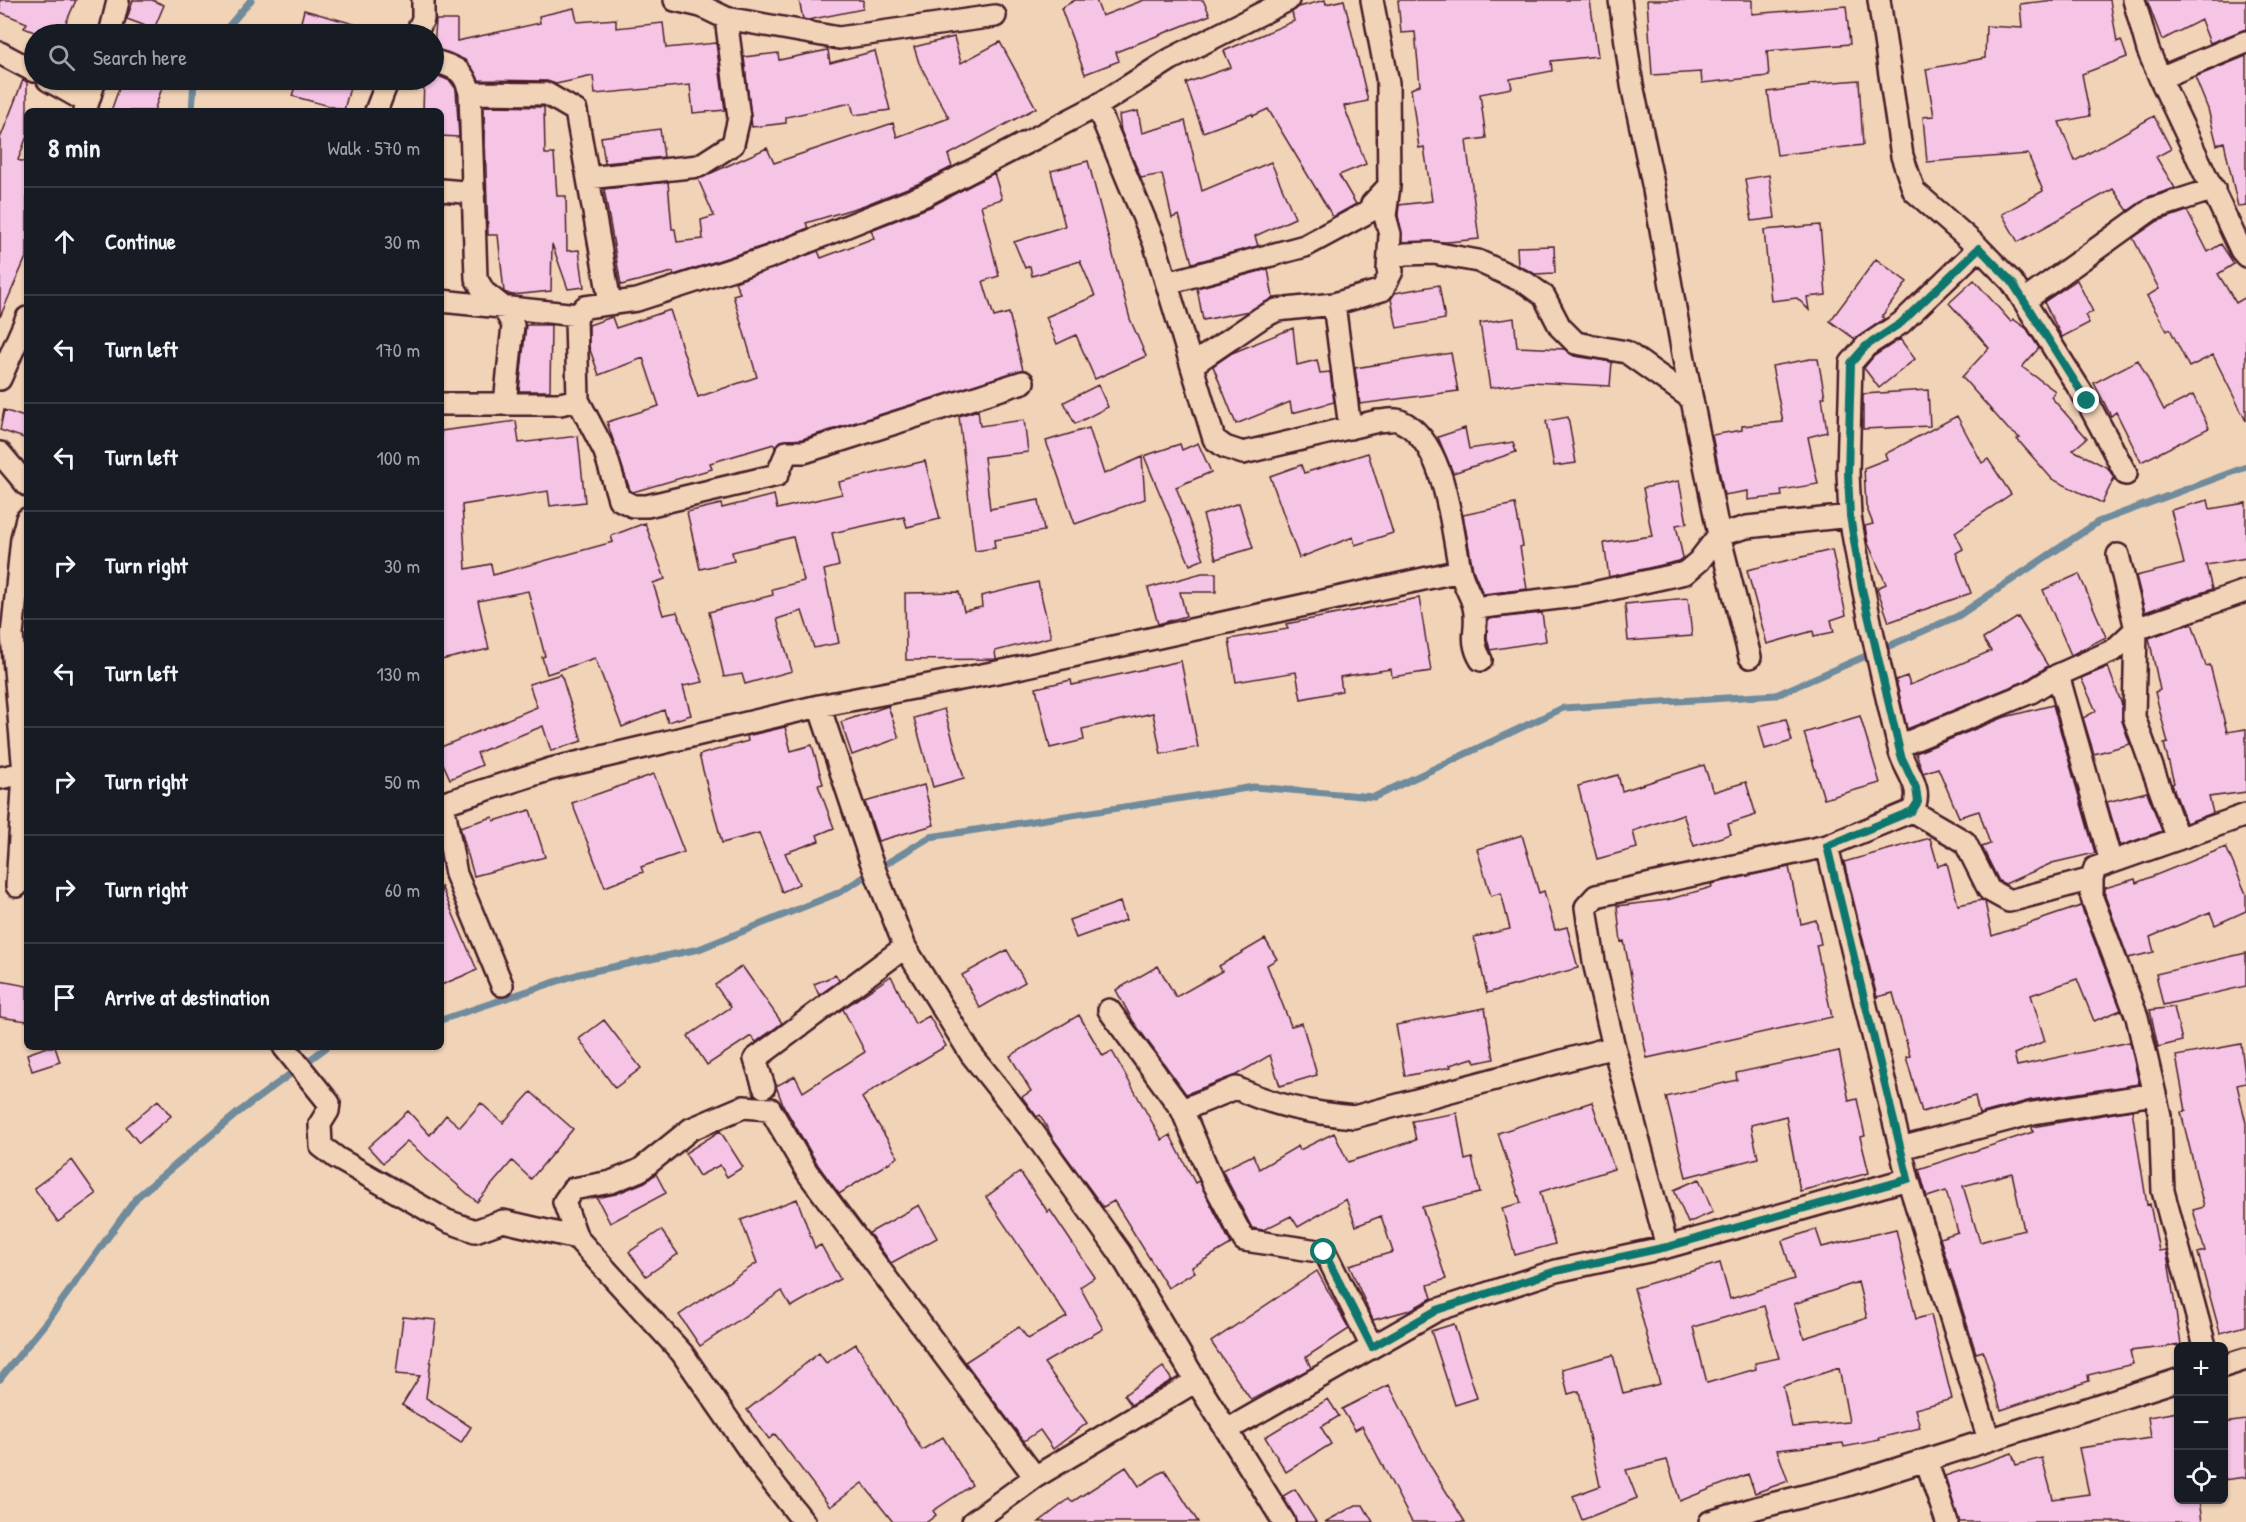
<!DOCTYPE html>
<meta charset="utf-8">
<style>
body{margin:0;font-family:"Patrick Hand",sans-serif;background:#242831;color:#f1f3f6}
.controls{position:absolute;right:18px;bottom:18px;display:grid;overflow:hidden;border-radius:9px;box-shadow:0 2px 4px #0004}
.controls button{width:54px;height:54px;display:grid;place-items:center;padding:0;border:0;border-bottom:2px solid #363941;background:#171b24;color:#f1f3f6;font:30px sans-serif}
.stop{position:absolute;width:18px;height:18px;margin:-14px;border:4px solid #0f766e;border-radius:50%;background:#fff}
.stop.end{background:#0f766e;border-color:#fff;box-shadow:0 2px 6px #0008}
.list{margin:0;padding:0;list-style:none}
h2{display:flex;justify-content:space-between;align-items:center;height:78px;margin:0;padding:0 24px;font-size:26px}
h2 small{font-size:20px;font-weight:400;color:#9ea1a6}
.list li{display:grid;grid-template-columns:39px 1fr auto;gap:18px;align-items:center;box-sizing:border-box;height:108px;padding:0 24px;border-top:2px solid #363941}
.list b{display:block;font-size:22px;white-space:nowrap}
.list em{font-size:20px;font-style:normal;color:#9ea1a6}
.icon{flex:none;width:33px;height:33px;fill:none;stroke:currentColor;stroke-width:2;stroke-linecap:round;stroke-linejoin:round}
.map{position:relative;flex:none;width:2246px;height:1522px;overflow:hidden}
.search{position:absolute;background:#171b24;box-shadow:0 2px 4px #0004;left:24px;top:24px;width:420px;height:66px;display:flex;align-items:center;gap:15px;box-sizing:border-box;padding:0 21px;border-radius:33px;color:#9ea1a6;font-size:22px}
.panel{position:absolute;background:#171b24;box-shadow:0 2px 4px #0004;left:24px;top:108px;width:420px;height:942px;border-radius:9px}
.map>svg:first-child{display:block}
.lines{fill:none;stroke-linecap:round;stroke-linejoin:round}
.stream{stroke:#6f8b9c;stroke-width:7}
.building{fill:#f6c5e6;stroke:#4a1f2b;stroke-width:1.5;fill-rule:evenodd}
.minor-casing{stroke:#4a1f2b;stroke-width:26}
.minor{stroke:#f1d3b7;stroke-width:21}
.route{stroke:#0f766e;stroke-width:8}
</style>
<div class="map">
<svg width="2246" height="1522" viewBox="0 0 2246 1522">
<rect width="100%" height="100%" fill="#f1d3b7"/>
<filter id="ink" filterUnits="userSpaceOnUse"><feTurbulence type="fractalNoise" baseFrequency=".0167" numOctaves="2"/><feDisplacementMap in="SourceGraphic" scale="12" xChannelSelector="R" yChannelSelector="G"/><feConvolveMatrix kernelMatrix="1 2 1 2 8 2 1 2 1" color-interpolation-filters="sRGB"/></filter>
<g filter="url(#ink)">
<g class="lines">
<path class="stream" d="M222,34L251,0
M192,111L194,80
M441,1020L579,974L699,949L838,893L930,837L1254,787L1374,797L1563,708L1776,695L1958,616L2098,522L2246,467
M0,1379L51,1316L137,1197L240,1111L327,1047"/>
</g>
<path class="building" d="M0,0H76L61,34H39L24,28L27,23L0,12Z
M133,0H152L164,5L154,29L127,19Z
M799,0H863V9L808,20L803,19Z
M1075,0H1096L1102,16L1144,0H1203L1210,15L1116,52L1119,61L1085,74L1061,8Z
M1325,0L1326,4L1344,0L1368,101L1344,106L1366,164L1339,175L1356,204L1333,217L1268,109L1253,116L1252,114L1203,132L1186,83L1231,67L1224,51L1294,21L1292,12L1299,7Z
M1398,0H1590L1598,56L1551,61L1552,71L1510,79L1512,88L1480,94L1486,138L1466,141L1479,239L1447,242H1402L1398,215L1399,205L1432,201L1424,147L1419,148L1411,89L1420,85L1415,32L1401,33Z
M1647,0H1752V14L1846,6L1850,44L1767,51L1769,76L1702,83L1701,72L1652,75Z
M2054,0H2110L2117,42L2121,40L2127,57L2082,74L2090,116L2059,122L2075,161L2154,116L2171,149L2156,157L2175,188L2148,197L2128,211L2113,189L2018,242L2002,214L2043,191L2028,154L1927,162L1923,117L1934,116L1926,69L1985,58L1986,26L2022,28L2020,4Z
M2147,0H2246V29L2210,43L2201,20L2162,40Z
M574,8L577,22L616,19V28L663,23L666,48L716,43L725,110L693,113L690,85L595,94L593,76L556,84L547,81L479,80L465,60L434,49L436,20H457V41L540,23L539,16Z
M304,10L372,29V34H298Z
M954,37L961,63L1000,42L1036,108L948,155L952,167L920,183L862,206L806,223L808,228L763,246L674,275L673,272L621,285L604,189L668,182L672,229H675L677,242L703,239L701,220L714,216L698,179L767,148L774,163L893,123L897,137L949,118L919,63L914,47Z
M828,50L830,63L875,51L890,110L854,115L851,103L786,117V123L752,127L744,57L778,53L779,60Z
M2246,56V206L2238,207L2224,142L2217,145L2208,109L2195,77Z
M434,74L450,81L456,89L459,137L441,136V111H423L424,80H434Z
M23,80L27,82V136L18,160L27,163V255L0,317V139Z
M122,80H147L163,85L154,111H111Z
M297,80H352L344,110L292,96Z
M1859,80L1863,145L1777,155L1768,92L1809,86V84Z
M484,106L544,107L545,154H554L557,196H566L567,251L579,250L584,287L568,289L552,244L551,291L512,295L504,292L498,235H488Z
M1138,111L1142,133L1185,121L1202,191L1271,162L1295,218L1255,236L1258,246L1192,263L1179,215L1172,218L1162,174L1141,178L1121,131L1119,115Z
M660,129L664,157L605,163L601,137Z
M1088,161L1130,319L1146,356L1095,379L1076,335L1057,344L1046,317L1095,296L1080,261L1032,276L1030,266L1025,268L1014,242L1065,226L1051,171Z
M994,173L1002,199L981,205L999,276L983,281L994,317L1009,313L1023,370L802,439L781,441L775,448L774,444L710,463L712,469L633,492L630,490L607,422L659,406L643,358L599,375L589,347V325L612,317L616,328L670,310L698,397L757,377L733,295L740,293L735,282L818,251L821,258L874,238L871,230L930,207Z
M1769,175L1775,218L1752,221L1745,179Z
M2187,211L2208,252L2221,244L2234,264L2218,274L2236,303L2246,297V421L2213,355L2189,367L2170,329L2167,331L2147,296L2159,289L2133,238L2158,221Z
M1820,225L1826,295L1807,297L1809,310L1797,298L1771,301L1764,230Z
M1554,246L1555,273L1535,274L1518,265L1517,247Z
M1876,259L1907,282L1882,316L1884,319L1855,339L1830,321Z
M1268,269L1273,298L1249,311L1203,320L1197,288Z
M1974,280L2011,322L2013,319L2027,329L2039,348L2022,367L2055,391L2051,397L2087,438L2073,450L2108,468L2114,478L2102,503L2052,479L2017,439L2020,438L2008,429L1962,377L1989,348L1949,303Z
M2077,280L2093,312L2085,315L2089,323L2062,337L2044,302Z
M1439,285L1445,319L1397,328L1391,299L1395,293Z
M1514,318L1517,347L1564,349L1574,356L1612,362L1610,386L1531,382L1490,388L1480,323Z
M526,325H551L550,391H519Z
M1293,328L1297,365L1317,360L1320,373L1330,372L1334,402L1292,413L1290,402L1236,424L1213,366L1232,353Z
M1900,339L1915,359L1879,388L1864,368L1874,356Z
M1451,353L1458,391L1360,404L1355,368Z
M1810,359H1818L1825,397H1822L1827,432L1808,437L1818,484L1781,490L1782,496L1748,500V491L1724,495L1712,435L1742,430V426L1783,422L1772,366Z
M2138,360L2164,410L2193,395L2209,428L2141,462L2116,412L2111,416L2094,383Z
M1098,385L1108,407L1075,424L1064,402Z
M1928,390L1930,426L1863,429V394Z
M4,410L27,418V439L0,430Z
M978,410L980,426L1024,420L1028,452L984,457L990,509L1039,500L1044,531L994,540L995,548L975,551L959,416Z
M1957,416L1982,463L1988,459L2011,494L1955,532L1963,549L1956,553L1971,593L1889,622L1877,588L1886,584L1868,543L1865,526L1873,524L1866,506L1864,468L1887,459L1885,454Z
M1568,417L1576,463L1554,466L1546,421Z
M516,421L519,443L578,436L585,502L550,506L548,491L462,505L466,569L491,564L493,575L613,542L611,536L645,523L665,579L653,583L663,615L677,612L703,682L683,686L691,715L668,722L664,710L622,727L595,658L547,674L542,657L545,656L528,591L478,601L489,649L441,660V431Z
M1089,428L1104,474L1142,457L1145,499L1075,524L1046,441Z
M1465,428L1469,449L1513,442L1516,452L1453,473L1438,437Z
M1198,443L1211,472L1176,487L1204,559L1190,565L1144,456L1180,444L1182,450Z
M1368,453L1393,533L1355,545L1353,537L1299,558L1270,476L1301,465L1304,473Z
M925,461L940,519L907,527L904,517L832,533L839,566L824,570L839,643L814,648L802,611L777,619L792,671L745,684L742,674L724,677L709,612L773,595L772,589L804,581L793,537L732,552L734,561L700,569L687,512L721,504L722,508L774,495L777,509L842,494L839,482Z
M1679,481L1687,523L1676,525L1683,558L1679,561L1609,577L1604,543L1652,536L1643,488Z
M2208,500L2210,509L2246,503V558L2206,565L2212,589L2145,612L2136,576L2184,564L2171,510Z
M1239,503L1253,548L1216,559L1203,515Z
M1515,504L1523,546L1520,547L1527,589L1483,594L1473,570L1463,515Z
M1832,550L1846,615L1831,620L1834,632L1814,636L1813,631L1767,644L1747,570Z
M1202,573H1216V592H1180L1186,616L1158,624L1148,588Z
M2079,574L2106,637L2071,655L2043,590Z
M1038,582L1051,637L995,651L996,659L906,660L905,593L959,592L964,611L982,607L981,596Z
M1419,598L1431,671L1392,677L1391,669L1340,677L1342,691L1301,699L1296,672L1236,682L1229,639L1288,629L1286,624Z
M1688,598L1692,636L1628,641L1625,604Z
M1542,613L1546,641L1490,650L1487,638L1488,619Z
M2018,617L2048,666L2025,681L1907,729L1896,680L1907,676L1910,685L1991,651L1983,639Z
M2192,623L2206,666L2210,665L2227,732L2246,729V792L2209,797L2213,813L2186,823L2172,784L2174,783L2164,744L2168,743L2155,692L2160,690L2149,638Z
M1181,661L1198,747L1161,754L1153,713L1082,729L1084,740L1050,748L1036,688L1071,680L1072,685Z
M2108,667L2122,705V721L2130,744L2094,754L2083,718L2096,711L2081,678Z
M561,674L582,741L551,751L543,726L477,753L482,765L450,779L441,759V747L537,707L529,684Z
M2053,705L2095,853L2052,863L2005,884L1999,881L1982,847L1990,844L1979,811L1959,817L1938,768L1923,773L1916,753L2005,717Z
M888,706L899,738L852,755L841,722Z
M944,709L964,778L933,787L914,718Z
M1860,716L1880,783L1824,799L1804,733Z
M1786,719L1792,741L1765,749L1759,726Z
M785,727L791,751L812,745L823,784L818,785L834,828L817,835L819,841L785,853L799,884L782,892L759,833L722,843L699,755L748,741L747,736Z
M1704,765L1713,792L1746,782L1756,815L1728,824L1731,834L1694,846L1683,814L1633,831L1637,848L1597,859L1578,786L1618,775L1622,791Z
M654,774L684,852L641,867L643,872L605,887L572,803Z
M924,785L934,825L878,841L865,802Z
M2147,792L2162,831L2120,846L2107,802Z
M530,810L545,857L474,876L460,827L493,817L494,821Z
M1522,835L1539,893L1544,891L1555,930L1567,927L1578,968L1487,993L1474,937L1510,929L1501,893L1491,896L1477,849Z
M1930,838L1938,866L1947,863L1958,905L1982,900L1985,902L1992,936L2081,906L2121,1010L2094,1021L2077,979L2031,995L2045,1041L2014,1054L2017,1066L2130,1042L2139,1084L2031,1100L1979,1114L1975,1096L1922,1112L1906,1057L1910,1056L1893,993L1877,997L1844,862Z
M2226,847L2246,894V911L2215,925L2210,912L2150,937L2154,952L2128,958L2105,896V888L2135,879L2136,883Z
M1789,867L1801,924L1816,920L1821,944L1816,945L1832,1017L1647,1058L1624,941L1621,942L1617,906L1667,900L1712,887L1711,884Z
M441,886L477,970L441,985Z
M1120,902L1126,920L1076,938L1069,920Z
M1265,939L1277,959L1267,965L1291,1026L1302,1023L1317,1075L1280,1086L1270,1055L1236,1075L1186,1094L1133,1021L1116,990L1158,966L1176,997L1222,971L1219,966Z
M1007,950L1025,982L980,1008L962,975Z
M2246,953V986L2163,1005L2156,974Z
M742,966L782,1023L756,1042L751,1036L707,1065L688,1036L731,1007L715,985Z
M836,975L839,981L819,995L814,984Z
M891,976L915,1024L929,1016L946,1046L872,1090L862,1098L898,1157L839,1194L818,1165L783,1105L776,1086L795,1076L803,1092L865,1052L843,1009Z
M0,981L27,986V1021L0,1017Z
M2174,1007L2182,1041L2158,1047L2150,1010Z
M1485,1008L1494,1059L1475,1063L1473,1058L1450,1065L1451,1067L1405,1076L1396,1025Z
M1079,1015L1103,1056L1112,1051L1162,1140L1170,1135L1195,1183L1199,1181L1231,1244L1192,1267L1195,1272L1168,1288L1114,1201L1103,1207L1054,1140L1040,1115L1037,1117L1022,1097L1031,1091L1010,1056Z
M604,1020L641,1068L615,1088L579,1039Z
M2241,1044L2246,1083L2237,1085L2246,1123V1326L2220,1333L2198,1253L2205,1251L2193,1210L2204,1207L2181,1112L2186,1111L2176,1056Z
M47,1047H55L60,1062L32,1071L27,1054Z
M1839,1051L1849,1101L1857,1099L1865,1136L1860,1137L1869,1173L1800,1191L1786,1116L1751,1125L1758,1158L1686,1177L1666,1097L1737,1080L1736,1073Z
M531,1092L573,1129L531,1179L512,1161L477,1202L407,1141L383,1163L368,1147L408,1111L430,1135L446,1115L460,1127L481,1103L503,1123Z
M158,1100L171,1116L139,1143L126,1127Z
M1592,1102L1614,1169L1540,1192L1555,1244L1515,1255L1502,1208L1521,1203L1498,1133Z
M2132,1110L2147,1205L2150,1204L2159,1251L2166,1250L2168,1260L2181,1345L2130,1351L2133,1364L2088,1375L2089,1381L2001,1410L1983,1351L1976,1353L1940,1238L1958,1232L1946,1191L1927,1197L1919,1169L2033,1132L2032,1127ZM2012,1173L2024,1230L1980,1242L1963,1186Z
M1457,1113L1465,1160L1472,1158L1480,1193L1422,1207L1446,1279L1428,1285L1432,1298L1410,1310L1373,1320L1349,1265L1393,1252L1381,1216L1356,1226L1346,1199L1298,1227L1291,1216L1263,1230L1252,1228L1222,1170L1253,1155L1259,1169L1298,1146L1300,1150L1334,1133L1348,1162L1416,1140L1412,1121Z
M720,1131L743,1167L727,1177L720,1165L699,1176L685,1153Z
M72,1160L96,1194L58,1222L34,1188Z
M1020,1172L1048,1212L1050,1210L1095,1277L1080,1287L1103,1329L1044,1363L1087,1423L1053,1449L1040,1430L1024,1441L965,1362L1019,1327L1028,1339L1067,1317L986,1197Z
M656,1174L666,1193L610,1223L597,1198L616,1194L645,1182Z
M1699,1179L1713,1212L1688,1223L1674,1190Z
M797,1199L815,1248L821,1245L840,1279L791,1307L782,1291L700,1346L679,1315L757,1263L741,1220Z
M919,1205L937,1238L891,1263L869,1233Z
M1816,1229L1822,1247L1896,1229L1916,1319L1931,1315L1952,1399L1915,1409L1920,1428L1879,1438L1880,1440L1844,1447L1843,1443L1777,1450L1788,1481L1755,1493L1748,1474L1680,1501L1667,1460L1626,1470L1637,1498L1582,1520L1573,1496L1600,1486L1579,1391L1568,1394L1562,1369L1613,1355L1623,1393L1660,1384L1634,1288L1720,1263L1730,1299L1794,1279L1782,1241ZM1858,1282L1867,1318L1804,1338L1794,1304ZM1764,1306L1779,1358L1755,1363L1756,1369L1707,1383L1693,1327ZM1839,1368L1849,1422L1792,1427L1783,1386Z
M661,1230L678,1254L646,1276L629,1252Z
M1317,1271L1349,1329L1306,1357L1311,1368L1251,1400L1211,1342Z
M403,1317L436,1320L426,1398L471,1427L461,1443L402,1405L420,1376L396,1374Z
M1454,1324L1477,1398L1455,1405L1431,1331Z
M856,1344L922,1450L943,1437L972,1485L933,1511L936,1515L927,1522H893L862,1483L830,1507L775,1434L769,1439L747,1410L819,1353L826,1363Z
M1163,1367L1172,1380L1131,1405L1124,1395Z
M1389,1385L1431,1467L1465,1522H1412L1362,1426L1355,1430L1342,1409Z
M1328,1399L1339,1416L1321,1427L1331,1444L1286,1472L1265,1437Z
M2178,1412V1500H2199L2202,1522H1959L1945,1476L2012,1453L2016,1465L2042,1458L2053,1499L2089,1494L2079,1448L2151,1438L2148,1417Z
M2246,1420V1477L2223,1480V1423Z
M1126,1467L1139,1486L1165,1470L1198,1522H1039L1069,1499L1072,1502Z
M1295,1489L1316,1522H1297L1283,1496Z
M1356,1505H1363L1373,1522H1325Z"/>
<g class="lines">
<defs>
<path id="minor" d="M675,0L701,6L726,18L839,38L995,16
M1620,0L1632,85L1653,184L1685,365L1719,535L1747,527L1850,516C1863,596 1881,674 1900,752C1906,773 1925,789 1912,811L1827,846L1908,1179L1989,1440
M1879,0L1902,156L1914,191L1979,248L2012,282L2087,401L2126,474
M2134,0L2148,50L2160,78L2241,250L2246,256
M110,34L118,1
M416,34L423,19V0
M0,53L34,71
M434,61C456,68 464,69 470,93L476,278L484,292L503,307L513,325L505,404
M2160,78L2246,42
M48,80L87,102
M470,93L547,94L576,111L609,297L615,301
M1097,106L1154,242L1214,439L1225,447L1243,453L1378,421C1385,421 1394,418 1400,421C1446,441 1451,527 1460,569C1462,582 1471,594 1474,607C1479,628 1468,638 1481,660
M85,111L95,80
M376,111L388,80
M588,178L699,166L733,144L739,118L726,18
M441,190L474,193
M1389,259L1405,254L1434,253L1478,261L1526,283L1544,296L1560,327L1576,343L1626,352L1692,399
M1167,283L1305,246L1370,211L1372,204L1389,186
M441,301L578,315
M2024,301L2152,209L2214,189
M1334,304L1350,428
M1192,365L1261,318L1277,310L1334,304L1382,290L1392,271L1388,270L1390,234L1385,216L1389,186L1388,83L1372,0
M0,379L27,318
M1023,382L804,452H787L777,475L647,506H633L619,499L605,452L578,400L576,317L585,307L637,300L767,258L925,195L1097,106L1171,59L1288,0
M441,404H560L578,400
M0,453L27,485
M1850,516L1848,473L1851,363L1866,346L1901,323L1979,248
M1719,535L1750,657
M2118,555L2136,629L2134,717L2178,839
M1475,608L1584,595L1685,573L1699,561L1719,535
M2058,675L2111,862
M819,706L871,861L905,947L971,1054L1033,1132L1120,1253L1196,1381L1284,1522
M1899,746L2031,692L2058,675L2114,650L2136,629L2246,591
M0,778L24,773
M441,804L551,769L819,706L1008,670L1460,571
M441,804L445,814L456,874L502,985
M1912,811L1965,842L1989,890L2009,901L2092,879
M17,886L24,773L12,635L22,538L27,519
M1109,1010L1182,1110L1213,1182L1244,1240L1325,1252L1372,1347
M284,1047L329,1103L328,1111L320,1124L321,1146L337,1158L447,1221L475,1231L503,1221L577,1238
M764,1087L755,1059L905,947
M1182,1110L1236,1088C1274,1106 1312,1113 1354,1117L1614,1047
M1901,1148L2033,1113L2155,1094
M1667,1247L1614,1047L1594,962L1586,907L1596,896L1827,846
M2205,1346L2163,1191L2160,1116L2137,1017L2092,898V879L2095,868L2246,815
M2224,1366L2246,1359
M1227,1430L1437,1310L1556,1271L1667,1247L1908,1179
M1926,1460L1947,1522
M804,1522L763,1470L682,1353L577,1238L564,1202L573,1189L611,1182L640,1170L691,1129L743,1107L770,1109L807,1172L1035,1477
M973,1522L1035,1477L1196,1381
M1710,1522L1756,1508L1844,1486L2178,1380"/>
</defs>
<use href="#minor" class="minor-casing"/>
<use href="#minor" class="minor"/>
</g>
</g>
<g class="lines" filter="url(#ink)">
<path class="route" d="M1324,1252L1372,1347L1437,1310L1556,1271L1667,1247L1908,1179L1827,846L1912,811L1918,802L1916,788L1901,756L1862,589L1850,516L1848,473L1851,363L1866,346L1901,323L1979,248L2012,282L2087,401"/>
</g>
</svg>
<div class="controls">
<button>+</button>
<button>−</button>
<button><svg class="icon" aria-label="locate" viewBox="0 0 24 24"><circle cx="12" cy="12" r="6"/><path d="M12 2v4M12 18v4M2 12h4M18 12h4"/></svg></button>
</div>
<div class="stop" style="left:1324px;top:1252px"></div>
<div class="stop end" style="left:2087px;top:401px"></div>
<div class="search"><svg class="icon" aria-label="search" viewBox="0 0 24 24"><circle cx="10" cy="10" r="6"/><path d="M15 15l6 6"/></svg>Search here</div>
<section class="panel">
<h2>8 min<small>Walk · 570 m</small></h2>
<ul class="list">
<li><svg class="icon" aria-label="ahead" viewBox="0 0 24 24"><path d="M12 20V5M6 11l6-6 6 6"/></svg><div><b>Continue</b></div><em>30 m</em></li>
<li><svg class="icon" aria-label="left" viewBox="0 0 24 24"><path d="M17 20v-9H6M10 6l-5 5 5 5"/></svg><div><b>Turn left</b></div><em>170 m</em></li>
<li><svg class="icon" aria-label="left" viewBox="0 0 24 24"><path d="M17 20v-9H6M10 6l-5 5 5 5"/></svg><div><b>Turn left</b></div><em>100 m</em></li>
<li><svg class="icon" aria-label="right" viewBox="0 0 24 24"><path d="M7 20v-9h11M14 6l5 5-5 5"/></svg><div><b>Turn right</b></div><em>30 m</em></li>
<li><svg class="icon" aria-label="left" viewBox="0 0 24 24"><path d="M17 20v-9H6M10 6l-5 5 5 5"/></svg><div><b>Turn left</b></div><em>130 m</em></li>
<li><svg class="icon" aria-label="right" viewBox="0 0 24 24"><path d="M7 20v-9h11M14 6l5 5-5 5"/></svg><div><b>Turn right</b></div><em>50 m</em></li>
<li><svg class="icon" aria-label="right" viewBox="0 0 24 24"><path d="M7 20v-9h11M14 6l5 5-5 5"/></svg><div><b>Turn right</b></div><em>60 m</em></li>
<li><svg class="icon" aria-label="arrive" viewBox="0 0 24 24"><path d="M6 21V4h12l-3 4 3 4H6"/></svg><div><b>Arrive at destination</b></div></li>
</ul>
</section>
</div>
